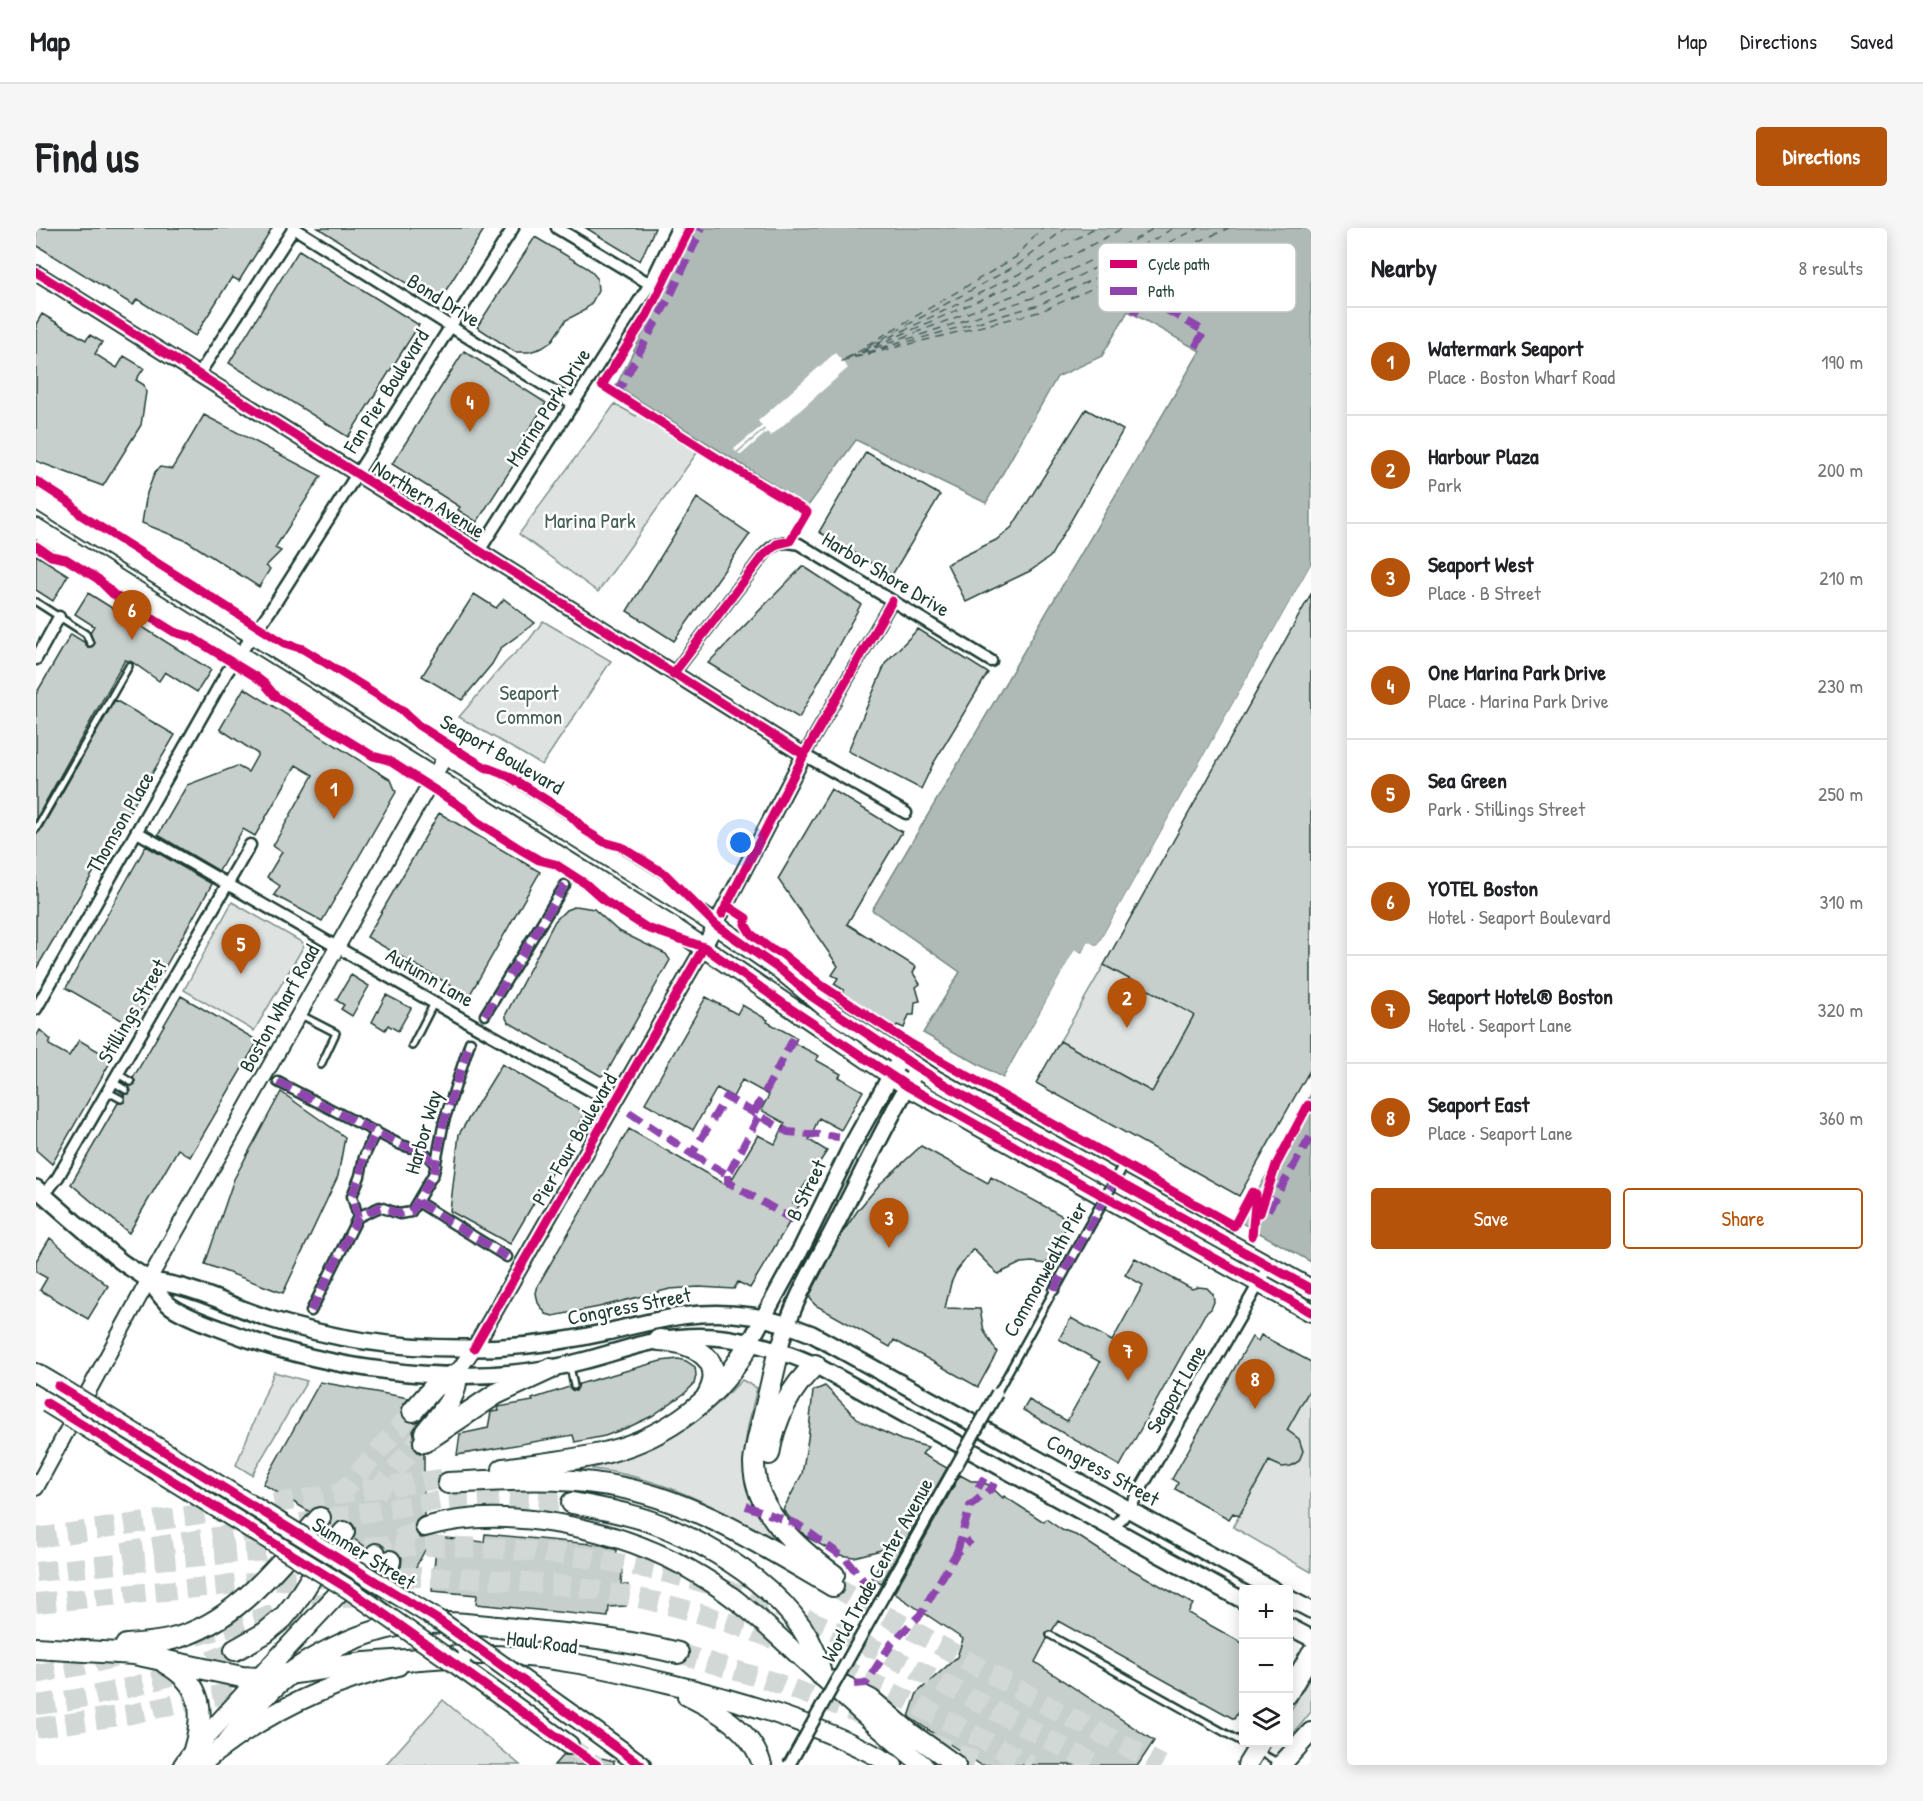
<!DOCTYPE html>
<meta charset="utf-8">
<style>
body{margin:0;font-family:"Patrick Hand",sans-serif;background:#f6f6f6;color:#202124}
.controls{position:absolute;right:18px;bottom:18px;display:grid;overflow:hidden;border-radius:6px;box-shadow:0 3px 15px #0003}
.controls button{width:54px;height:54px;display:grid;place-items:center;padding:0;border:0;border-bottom:2px solid #e0e0e0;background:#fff;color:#202124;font:30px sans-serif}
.you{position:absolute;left:705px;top:615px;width:21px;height:21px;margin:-15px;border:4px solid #fff;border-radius:50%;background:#1a73e8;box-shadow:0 0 0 9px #1a73e833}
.badge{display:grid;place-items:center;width:39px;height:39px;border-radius:50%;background:#b45309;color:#fff;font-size:20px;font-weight:700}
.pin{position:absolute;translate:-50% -50px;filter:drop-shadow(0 2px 3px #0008)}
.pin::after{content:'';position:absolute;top:32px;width:21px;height:18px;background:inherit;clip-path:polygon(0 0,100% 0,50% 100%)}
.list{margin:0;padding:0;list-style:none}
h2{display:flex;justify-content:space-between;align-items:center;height:78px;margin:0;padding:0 24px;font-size:26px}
h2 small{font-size:20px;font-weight:400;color:#757577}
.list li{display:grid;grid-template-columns:39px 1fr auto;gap:18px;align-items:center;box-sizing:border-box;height:108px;padding:0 24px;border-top:2px solid #e0e0e0}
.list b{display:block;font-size:22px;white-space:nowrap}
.list p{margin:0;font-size:20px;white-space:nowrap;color:#757577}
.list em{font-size:20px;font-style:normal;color:#757577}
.actions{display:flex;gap:12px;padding:18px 24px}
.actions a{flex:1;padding:14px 0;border:2px solid #b45309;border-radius:6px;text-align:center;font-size:21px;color:#b45309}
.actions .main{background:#b45309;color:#fff}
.icon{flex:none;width:33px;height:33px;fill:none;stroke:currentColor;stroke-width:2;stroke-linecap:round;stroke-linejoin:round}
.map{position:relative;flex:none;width:1275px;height:1537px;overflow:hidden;border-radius:6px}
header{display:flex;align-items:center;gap:36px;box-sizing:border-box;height:84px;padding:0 30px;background:#fff;border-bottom:2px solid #e0e0e0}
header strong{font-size:28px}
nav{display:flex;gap:33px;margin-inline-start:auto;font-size:21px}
.intro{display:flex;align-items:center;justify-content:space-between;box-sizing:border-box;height:144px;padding:0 36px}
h1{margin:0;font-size:42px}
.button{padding:15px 27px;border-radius:6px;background:#b45309;color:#fff;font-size:21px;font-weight:700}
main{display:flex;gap:36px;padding:0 36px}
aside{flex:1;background:#fff;border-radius:6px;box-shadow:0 3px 15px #0003}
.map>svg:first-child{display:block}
.green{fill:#dee3e2;stroke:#7e908b;stroke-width:1.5}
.water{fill:#afbab7;stroke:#758883;stroke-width:1.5}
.pier{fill:#fff}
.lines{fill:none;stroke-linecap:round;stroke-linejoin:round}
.ferry{stroke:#4a625b;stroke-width:1.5;stroke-dasharray:8 6;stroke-linecap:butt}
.building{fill:#c7cfcc;stroke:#1f3d34;stroke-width:1.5}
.primary-tunnel{stroke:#d2d8d6;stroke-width:18;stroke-dasharray:18 9;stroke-linecap:butt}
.motorway-tunnel{stroke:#d2d8d6;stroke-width:20;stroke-dasharray:20 10;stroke-linecap:butt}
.service-casing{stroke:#1f3d34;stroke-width:10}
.pedestrian-casing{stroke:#1f3d34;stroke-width:13}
.minor-casing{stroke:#1f3d34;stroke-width:15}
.tertiary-casing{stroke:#1f3d34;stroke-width:18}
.secondary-casing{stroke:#1f3d34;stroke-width:20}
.primary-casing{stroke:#1f3d34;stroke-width:22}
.motorway-casing{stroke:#1f3d34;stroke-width:24}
.service{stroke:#fff;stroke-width:5}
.pedestrian{stroke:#fff;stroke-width:8}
.minor{stroke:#fff;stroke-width:10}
.tertiary{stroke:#fff;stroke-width:14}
.secondary{stroke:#fff;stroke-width:15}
.primary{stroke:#fff;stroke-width:18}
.motorway{stroke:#fff;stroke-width:20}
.pedestrian-bridge-casing{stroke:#1f3d34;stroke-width:13;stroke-linecap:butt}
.minor-bridge-casing{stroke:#1f3d34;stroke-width:15;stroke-linecap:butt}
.primary-bridge-casing{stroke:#1f3d34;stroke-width:22;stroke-linecap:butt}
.pedestrian-bridge{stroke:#fff;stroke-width:8}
.minor-bridge{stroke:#fff;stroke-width:10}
.primary-bridge{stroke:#fff;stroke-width:18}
.quiet{stroke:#8e44ad;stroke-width:8;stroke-dasharray:15 8;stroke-linecap:butt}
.cycleway-casing{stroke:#fff;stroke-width:13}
.cycleway{stroke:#d6006c;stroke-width:9}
.labels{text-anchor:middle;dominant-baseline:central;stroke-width:5;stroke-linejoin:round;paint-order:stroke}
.street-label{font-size:21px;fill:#1f3d34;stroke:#fff}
.park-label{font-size:21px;fill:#455e57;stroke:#fff}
.key{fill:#fff;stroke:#bcc5c2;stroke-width:1.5}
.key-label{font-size:16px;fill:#1f3d34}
</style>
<header>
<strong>Map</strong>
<nav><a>Map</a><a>Directions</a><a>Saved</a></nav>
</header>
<div class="intro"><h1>Find us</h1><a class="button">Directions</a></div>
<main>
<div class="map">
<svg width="1275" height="1537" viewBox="0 0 1275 1537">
<rect width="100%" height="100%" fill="#fff"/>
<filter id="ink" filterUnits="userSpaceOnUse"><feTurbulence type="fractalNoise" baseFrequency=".0167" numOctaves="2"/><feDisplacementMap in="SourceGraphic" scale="12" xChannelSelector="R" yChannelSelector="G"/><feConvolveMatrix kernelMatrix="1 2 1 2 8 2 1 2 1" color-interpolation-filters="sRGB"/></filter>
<g filter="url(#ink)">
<path class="green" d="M579,176L600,188L603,184L663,222L562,364L483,306Z
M507,393L575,433L506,537L423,489L469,435L493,412Z
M196,674L269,716L218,803L148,762Z
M1068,737L1158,787L1116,864L1024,813Z
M238,1144L271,1153L216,1247L200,1237Z
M706,1152L721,1160C707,1216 695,1261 739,1308L738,1310C680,1279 623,1248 556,1241V1240C619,1225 661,1198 706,1152Z
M1275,1159V1344L1197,1299L1233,1233C1265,1250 1275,1219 1251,1202Z
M1275,1448V1484L1253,1511V1485Z
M407,1472L484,1537H349Z"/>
<path class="water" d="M660,0H1275V336L1061,718L1052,714L1046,725L1039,722L967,850L887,805L924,744L836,682L1164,123L1092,83L1066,128L1021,149L950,275L820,212L772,278L580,158Z
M1275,866V1034L1204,994Z"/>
<path class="pier" d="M799,125L812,140L735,208L731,204L705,227L702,225L729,202L728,200L700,224L698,221L726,198L722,193Z
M1275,336V343L1064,720L1061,721L1053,717L1047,727L1040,725L970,852L966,853L1039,721L1046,725L1052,713L1061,718Z
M1275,863L1204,994L1202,993L1272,865Z"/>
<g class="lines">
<path class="ferry" d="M831,117L980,29L1006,0
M828,122L985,45L1058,0
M826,125L997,60L1104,9L1118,0
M832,125L1003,77L1163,0
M818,129L999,69L1121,10L1137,0
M812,130L994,50L1087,0
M809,131L983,36L1030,0
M805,133L1003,84L1193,0"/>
</g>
<path class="building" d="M0,0H236L203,53L196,49L159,108L101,71L97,77L0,17Z
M282,0H449L402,75Z
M550,0H619L604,33Z
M499,9L553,41L561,50L562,63L556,74L549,82L530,92L515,114L506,120L493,124H479L441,99Z
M263,22L383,97L312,209L193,135Z
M6,86L50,112L54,107L66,114L59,126L81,140L88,128L108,140L100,152L108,157L110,164L105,197L67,258L0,233V96Z
M428,123L510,175L479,224L484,227L441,294L422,282L424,279L356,236Z
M1050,181L1087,202L1014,329L994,343L930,374L911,336L960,312L976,299Z
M168,187L285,248L239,320L245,323L230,338L234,341L223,359L151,313L106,295L111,265L119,244L124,239L136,241Z
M830,224L904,267L856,347L783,304Z
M661,270L714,306L638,413L591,383Z
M0,327L32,347L17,373L0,362Z
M767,338L825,376L763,490L672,435Z
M52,365L175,442L161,464L129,444L123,453L96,434L89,432L0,591V466L35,406L48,414L52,419L58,417L54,404L58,398L39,386Z
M438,366L460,380L468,371L499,395L465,420L456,436L426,472L386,448Z
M1275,366V840L1203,968L1000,855L1024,813L1116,864L1158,787L1068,737Z
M882,401L952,445L897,536L885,561L812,523L850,434Z
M208,460L355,552L360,564L286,693L238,667L244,658L231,649L246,624L237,618L277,547L260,537L219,608L207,601L183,643L122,607L151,557L201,538L212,544L222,526L184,501Z
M79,472L139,507L0,741V606L4,603Z
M795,561L866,604L811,696L880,739L877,745L884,756L880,759L884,773L879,774L878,787H873L868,800L861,797L858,803L818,778L820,776L804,767L808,762L798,756L802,750L796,747L802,738L742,651Z
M403,585L504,644L433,768L331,709Z
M110,618L176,656L96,798L30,760Z
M540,678L558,681L581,702L630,726L634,732L571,844L565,848L472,794L470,790V786L519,693L530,682Z
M315,747L333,758L316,788L305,781L308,777L300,772Z
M350,767L375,780L362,803L352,797L349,802L336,794Z
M145,768L222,813L154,929L142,921L93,1005L35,956L82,875L89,874L88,866H93L95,863L93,858L99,856L97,850Z
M670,769L701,786L706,777L732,792L731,794L761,810L758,815L783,828L780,832L805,846L803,849L827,863L805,902L783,890L773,912L791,923L757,975L763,978L714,1060L702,1054L698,1061L663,1059L634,1061L563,1079L517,1088L510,1086L502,1075L500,1065L502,1057L593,901L692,958L722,907L739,916L749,895L725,882L733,867L706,852L697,869L681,860L657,902L609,875Z
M4,802L15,812L13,817L33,828L43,812L76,831L16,936L0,922V809Z
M466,836L550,885L474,1016L414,983L423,906Z
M245,864L309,909L302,948L247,1065L169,1036L198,951Z
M885,918L952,955L955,949L1034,992L1010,1036L996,1034L985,1035L962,1046L937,1021L920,1044L915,1055L909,1080L944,1081L948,1103L961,1124L942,1159L858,1112L854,1119L779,1077L774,1070V1067L805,1007L822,982L844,956Z
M14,1010L72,1058L52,1091L4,1062L11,1050L0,1044V1033Z
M1099,1030L1156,1061L1162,1059L1171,1060L1177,1066L1178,1074L1175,1081L1169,1086L1084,1238L987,1182L993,1172L1031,1193L1064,1134L1023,1111L1035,1090L1076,1113L1107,1057L1089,1047Z
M1225,1107L1275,1134V1159L1251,1202L1263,1211L1267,1223L1263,1233L1255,1238L1246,1239L1233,1233L1203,1288L1197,1285L1193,1291L1139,1261L1142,1255L1136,1251L1216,1109L1222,1113Z
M642,1131L650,1133L659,1139L660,1147L658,1156L649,1165L616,1188L593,1199L569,1208L539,1214L537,1207L421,1227L424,1206L452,1200L455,1184L463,1183L462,1179L497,1173L496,1171L533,1159L536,1162L540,1163L543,1156L557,1152L625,1133Z
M284,1154L373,1170L365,1180L366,1186L369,1192L374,1195L384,1193L377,1203L376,1215L382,1224L388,1226V1288L381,1291L378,1301L381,1306L385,1310L396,1309L376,1346L365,1340L366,1330L362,1324L351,1322L347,1316L342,1314H336L330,1319L318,1311L319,1300L315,1294L304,1293L297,1298L294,1296L295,1287L291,1281L281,1279L274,1284L227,1256Z
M789,1158L824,1193L865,1212L892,1219L886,1226L911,1240L845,1356L836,1350L853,1320L818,1329L803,1327L769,1308L747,1282L766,1246L772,1211L777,1163Z
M924,1247L935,1253H942L953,1257L967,1270L968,1268L1008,1294L1010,1291L1026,1302L1042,1308L1079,1332L1157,1376L1152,1385L1208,1416V1473L1198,1491L1022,1393L1016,1403H1012L1010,1405L1011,1411L999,1434L1118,1513L1102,1537H945L873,1489L881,1465L921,1429L927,1411L858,1365Z
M449,1306L566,1317L581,1322L580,1329L587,1330L585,1357H592L590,1378L573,1379L572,1389L440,1376L441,1367L396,1363L401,1309L448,1314Z
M542,1524L578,1533V1537H518L527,1527H537Z"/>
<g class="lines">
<path class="primary-tunnel" d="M340,1325L365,1309L389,1299
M533,1517L561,1537"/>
<path class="motorway-tunnel" d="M340,1265L387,1207
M302,1269L377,1183
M0,1310L411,1250
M87,1324L406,1272L461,1270L536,1275
M0,1344C218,1323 443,1294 658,1352C802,1391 930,1469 1061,1537
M335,1349C440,1348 549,1353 651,1382C773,1416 883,1478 995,1537
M797,1358L1016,1480L1126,1537
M0,1375L235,1353L288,1350
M160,1408C228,1389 295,1369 365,1361
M642,1425L738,1454L830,1488
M0,1446L53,1436L88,1427
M0,1477C70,1468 135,1452 199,1422
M0,1500L95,1486L224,1458
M893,1514L949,1537"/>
<defs>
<path id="service" d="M0,374L50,406L54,415
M0,601L93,438
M265,787L300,805L285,837
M376,818L398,775
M82,846L95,854
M77,854L90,862
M72,864L85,871
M534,1138L538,1158
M961,1165L1018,1062
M1014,1407L1243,1535"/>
<path id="pedestrian" d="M449,787L529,657
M242,854L365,917L387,923L400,937
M382,974L471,1029
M322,989L316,968L324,948L328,929L340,903
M1018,1062L1049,1006
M275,1083L322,989L344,979L363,986L375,984L398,945L408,893L434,814"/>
<path id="minor" d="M258,0L538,176
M521,0L614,56
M163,146L258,0
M443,323L614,56L641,0
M856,373L768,527L870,585
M0,431L23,389
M637,446L726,329C737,316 746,311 763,316L955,433
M101,604L398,775L579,876
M0,781L191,444L236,380L477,0
M8,967L22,949L214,617
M1077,1301L1093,1281L1233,1038"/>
<path id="tertiary" d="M0,47L1,45L768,527L668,719L438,1120L420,1146
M0,1260L112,1053L410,527"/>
<path id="secondary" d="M0,960C27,984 54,1008 82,1031C91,1039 103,1044 112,1052C121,1061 125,1072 136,1079C151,1089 169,1095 185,1101C284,1140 409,1159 515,1140C553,1134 588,1119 625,1112C679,1102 729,1115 779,1137L1208,1373
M112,1053C155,1056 193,1078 234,1091C299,1112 367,1121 436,1120C481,1120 527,1114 571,1104C622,1092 661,1080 715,1088C736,1091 756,1098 776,1106L1238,1362
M714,1114L766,1019L815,919L865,829
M743,1122C755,1078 772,1050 793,1010C821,956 847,901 877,848
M1252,1370L1275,1382
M1252,1398L1275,1410"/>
<path id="primary" d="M0,271L665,687L746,743L793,782L898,851L1275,1061
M0,300L640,701L871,858L1275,1084
M0,1145L22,1158
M389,1299C432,1286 479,1288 524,1296C574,1305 621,1321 665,1348C699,1368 728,1395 757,1422C800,1461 842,1501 887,1537
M442,1427C506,1426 569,1440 631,1455C709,1474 787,1497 857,1537
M417,1434L533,1517
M798,1452L835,1471L875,1505L920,1537
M1252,1466L1275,1425
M651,1468C681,1483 716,1502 726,1537
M549,1496L605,1537
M147,1537L158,1522L223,1450L340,1325
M164,1537C222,1488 288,1456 362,1438
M1211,1537L1225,1514
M1245,1537L1275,1504"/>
<path id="motorway" d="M623,1112C657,1114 694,1132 670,1170
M743,1122C737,1146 732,1170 726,1194C723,1207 719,1221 718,1235C718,1283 762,1321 798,1347
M377,1183L398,1159L420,1146C423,1170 402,1188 389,1205
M388,1214L460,1166L514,1141
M733,1226C739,1191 753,1161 779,1137
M467,1241C502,1236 538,1233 572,1224C633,1208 684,1169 714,1114
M412,1255C465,1252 519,1248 572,1257C654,1270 726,1317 797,1358
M536,1275C563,1280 590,1285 616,1294C679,1317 774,1375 785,1447
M354,1333C343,1366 359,1386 391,1394
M90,1417C105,1416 121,1415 136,1411C200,1395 242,1337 284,1290
M0,1420L98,1426L206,1449L223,1450L329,1435L426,1428
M199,1422L229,1405L247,1390L260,1374L290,1326L308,1304
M129,1435C167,1456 169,1484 158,1522
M192,1514C207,1495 221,1475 239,1458C272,1428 330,1401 374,1396C412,1392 451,1398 488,1402C540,1407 591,1412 642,1425"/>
</defs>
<use href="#service" class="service-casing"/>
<use href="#pedestrian" class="pedestrian-casing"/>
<use href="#minor" class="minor-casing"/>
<use href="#tertiary" class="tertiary-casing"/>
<use href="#secondary" class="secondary-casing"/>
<use href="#primary" class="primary-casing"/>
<use href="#motorway" class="motorway-casing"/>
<use href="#service" class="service"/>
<use href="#pedestrian" class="pedestrian"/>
<use href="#minor" class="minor"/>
<use href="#tertiary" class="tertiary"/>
<use href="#secondary" class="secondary"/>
<use href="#primary" class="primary"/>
<use href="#motorway" class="motorway"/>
<defs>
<path id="pedestrian-bridge" d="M1049,1006L1089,934"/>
<path id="minor-bridge" d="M753,1537L961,1165"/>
<path id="primary-bridge" d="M22,1158L404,1393L549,1496
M11,1175L314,1362L417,1434"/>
</defs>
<use href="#pedestrian-bridge" class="pedestrian-bridge-casing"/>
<use href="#minor-bridge" class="minor-bridge-casing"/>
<use href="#primary-bridge" class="primary-bridge-casing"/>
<use href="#pedestrian-bridge" class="pedestrian-bridge"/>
<use href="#minor-bridge" class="minor-bridge"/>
<use href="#primary-bridge" class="primary-bridge"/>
<path class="quiet" d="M1098,86L1108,69L1168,103L1159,120
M580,167L635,66L666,0
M449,787L529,657
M242,854L365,917L387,923L400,937
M593,884L656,926L690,869L752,904L803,909
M718,885L760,806
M656,926L692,947L723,888
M692,947V954L757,992
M382,974L471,1029
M1232,982L1275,908
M322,989L316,968L324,948L328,929L340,903
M1018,1062L1082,947
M275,1083L322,989L344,979L363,986L375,984L398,945L408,893L434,814
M942,1260L948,1250
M710,1278L761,1296L810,1331L834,1361
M921,1324L934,1278L956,1260L958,1255
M818,1456L830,1455L856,1415L884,1387L921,1324L935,1312"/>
<defs>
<path id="cycleway" d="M0,44L768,527
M0,253L34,275L45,287L248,415L267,421L366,482L382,497L429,527L449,539L472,548L533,586L550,603L568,614L586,619L629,646L680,697L746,743L775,768L882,840L943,877L1275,1061
M0,318L15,328L30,331L62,351L77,366L138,404L155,409L220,449L229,456L239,468L337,528L352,532L427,580L440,593L484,621L503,632L519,636L550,656L569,673L611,700L668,719L752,779L871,858L1275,1084
M637,446L726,329L741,316L754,313L771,284L689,235L566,157L611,87L654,0
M690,677L710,690L709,696L715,706L736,722L745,725L785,757L875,816L1198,998L1216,964L1220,966L1216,1008
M686,686L768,527L856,373
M1224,985L1240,937L1272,877L1275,879
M438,1120L668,719
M22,1158L404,1393L605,1537
M11,1175L314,1362L561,1537"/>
</defs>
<use href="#cycleway" class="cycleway-casing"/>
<use href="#cycleway" class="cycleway"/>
</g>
</g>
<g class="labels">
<g class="street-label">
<text transform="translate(408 72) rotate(32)">Bond Drive</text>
<text transform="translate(350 163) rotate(-58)">Fan Pier Boulevard</text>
<text transform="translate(512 179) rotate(-57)">Marina Park Drive</text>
<text transform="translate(393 271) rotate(32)">Northern Avenue</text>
<text transform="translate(850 346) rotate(31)">Harbor Shore Drive</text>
<text transform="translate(466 526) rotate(30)">Seaport Boulevard</text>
<text transform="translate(84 594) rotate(-60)">Thomson Place</text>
<text transform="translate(394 749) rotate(30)">Autumn Lane</text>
<text transform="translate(243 780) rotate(-61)">Boston Wharf Road</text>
<text transform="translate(96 783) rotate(-60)">Stillings Street</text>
<text transform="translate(387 904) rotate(-74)">Harbor Way</text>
<text transform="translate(538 911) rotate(-60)">Pier Four Boulevard</text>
<text transform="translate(770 962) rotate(-64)">B Street</text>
<text transform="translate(1009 1041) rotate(-61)">Commonwealth Pier</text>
<text transform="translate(593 1078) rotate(-11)">Congress Street</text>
<text transform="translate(1140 1161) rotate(-60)">Seaport Lane</text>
<text transform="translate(1067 1242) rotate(29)">Congress Street</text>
<text transform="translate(328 1325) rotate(32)">Summer Street</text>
<text transform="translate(841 1342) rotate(-61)">World Trade Center Avenue</text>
<text transform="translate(506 1414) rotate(7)">Haul Road</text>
</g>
<g class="park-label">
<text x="554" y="292">Marina Park</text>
<text x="493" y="464">Seaport<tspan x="493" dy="24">Common</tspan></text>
</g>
</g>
<rect x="1062" y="15" width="198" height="69" rx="9" class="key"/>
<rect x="1074" y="32" width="27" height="8" fill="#d6006c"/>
<rect x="1074" y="59" width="27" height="8" fill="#8e44ad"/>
<g class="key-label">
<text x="1112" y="42">Cycle path</text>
<text x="1112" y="69">Path</text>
</g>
</svg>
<div class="controls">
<button>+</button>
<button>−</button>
<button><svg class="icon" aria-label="layers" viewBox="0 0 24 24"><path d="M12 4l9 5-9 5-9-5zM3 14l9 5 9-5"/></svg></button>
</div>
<div class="you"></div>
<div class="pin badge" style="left:298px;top:591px">1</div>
<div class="pin badge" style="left:1091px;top:800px">2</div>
<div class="pin badge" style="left:853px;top:1020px">3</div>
<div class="pin badge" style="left:434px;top:204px">4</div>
<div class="pin badge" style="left:205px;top:746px">5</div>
<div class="pin badge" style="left:96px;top:412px">6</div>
<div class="pin badge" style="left:1092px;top:1153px">7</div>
<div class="pin badge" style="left:1219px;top:1181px">8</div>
</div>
<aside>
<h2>Nearby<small>8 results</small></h2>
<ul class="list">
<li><span class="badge">1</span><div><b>Watermark Seaport</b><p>Place · Boston Wharf Road</p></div><em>190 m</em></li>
<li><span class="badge">2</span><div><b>Harbour Plaza</b><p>Park</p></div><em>200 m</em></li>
<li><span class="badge">3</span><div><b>Seaport West</b><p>Place · B Street</p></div><em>210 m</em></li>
<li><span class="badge">4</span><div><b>One Marina Park Drive</b><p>Place · Marina Park Drive</p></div><em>230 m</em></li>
<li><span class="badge">5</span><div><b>Sea Green</b><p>Park · Stillings Street</p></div><em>250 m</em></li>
<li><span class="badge">6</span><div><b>YOTEL Boston</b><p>Hotel · Seaport Boulevard</p></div><em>310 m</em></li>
<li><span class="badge">7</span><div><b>Seaport Hotel® Boston</b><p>Hotel · Seaport Lane</p></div><em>320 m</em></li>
<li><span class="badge">8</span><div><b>Seaport East</b><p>Place · Seaport Lane</p></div><em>360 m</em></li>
</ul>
<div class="actions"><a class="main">Save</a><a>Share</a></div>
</aside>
</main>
